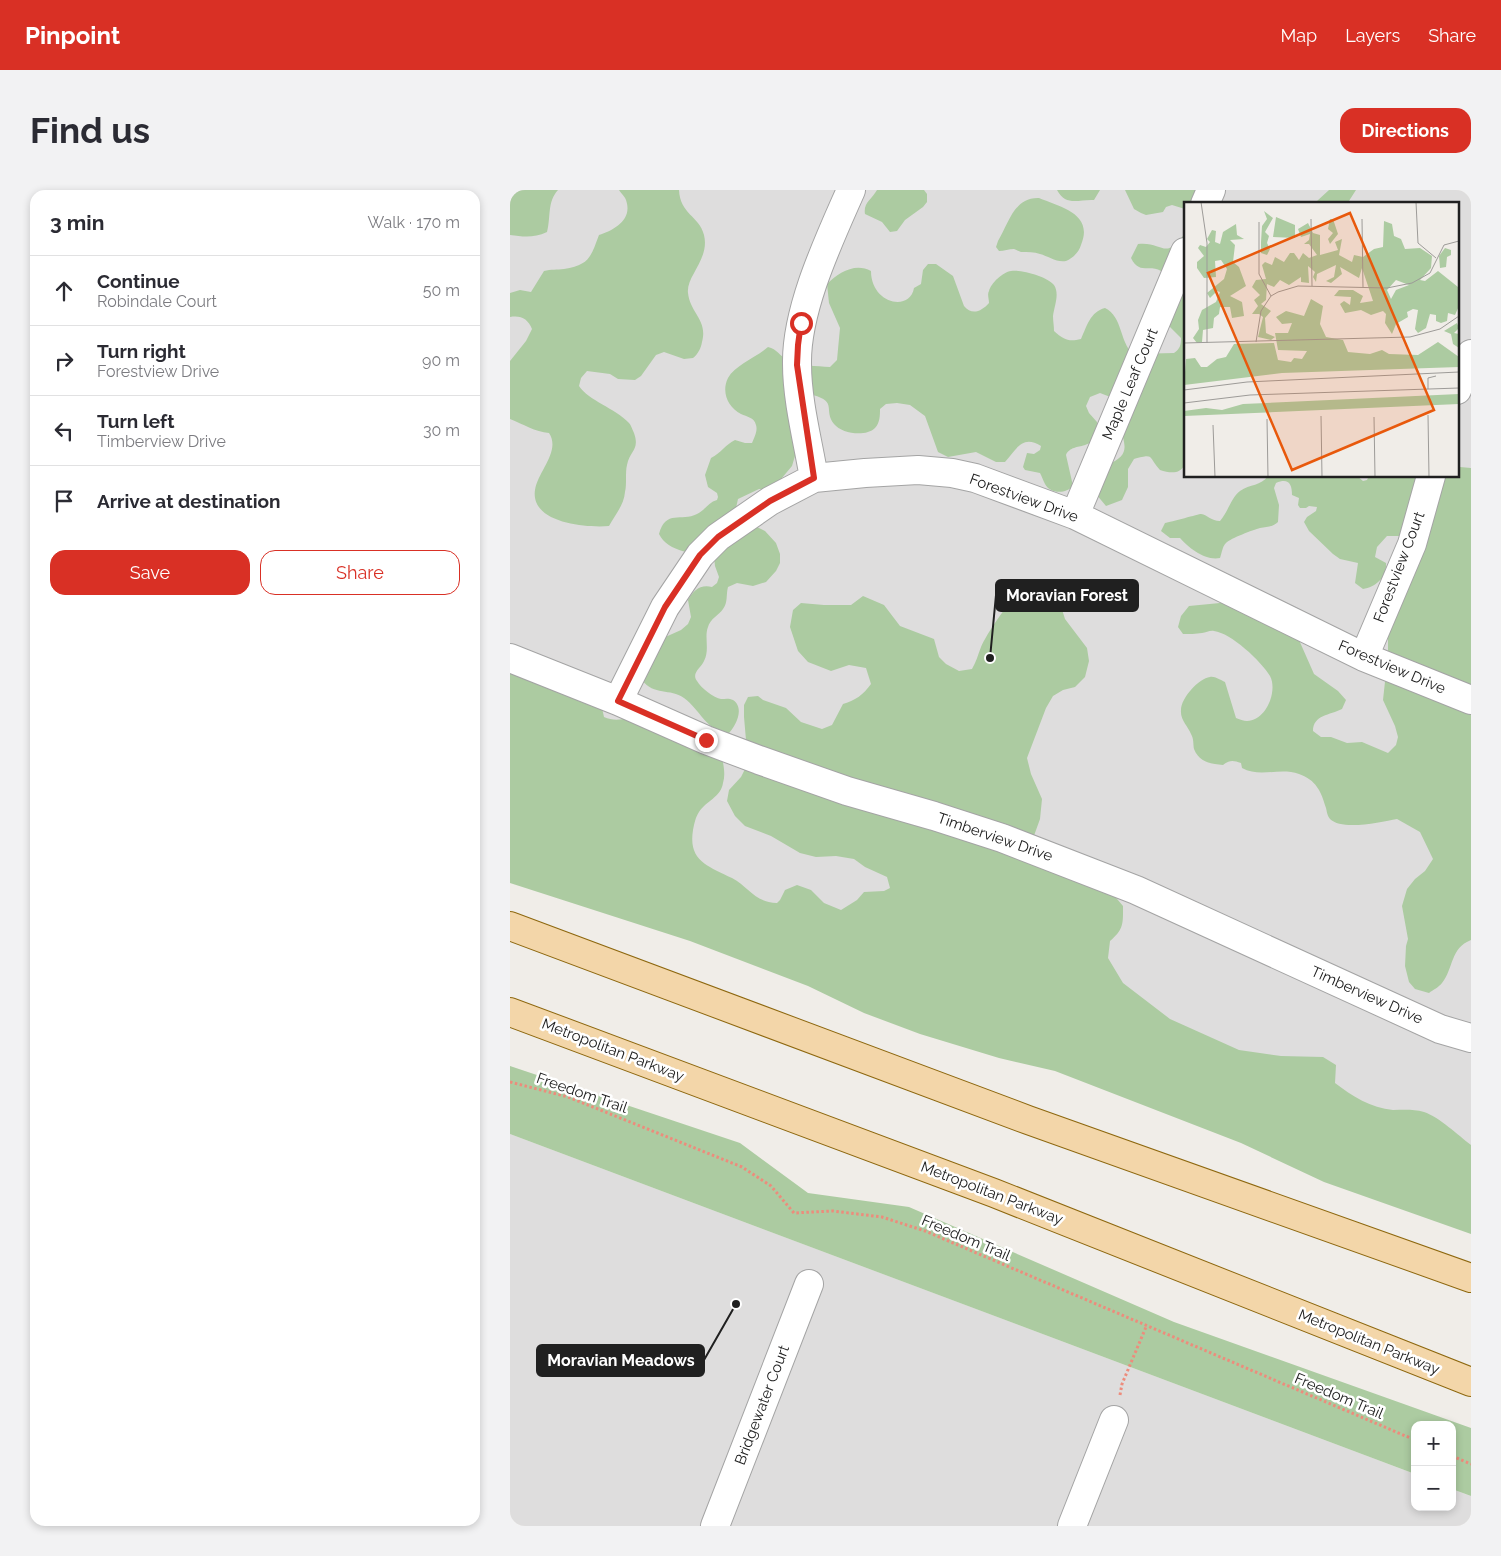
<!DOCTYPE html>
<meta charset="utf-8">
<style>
body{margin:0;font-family:Raleway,sans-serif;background:#f2f2f3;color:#2b2b33}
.controls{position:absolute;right:15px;bottom:15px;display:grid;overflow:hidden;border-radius:10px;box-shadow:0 2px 8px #0003}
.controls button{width:45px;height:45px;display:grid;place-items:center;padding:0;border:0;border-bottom:1px solid #e1e1e2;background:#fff;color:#2b2b33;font:25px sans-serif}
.stop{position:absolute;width:15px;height:15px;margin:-11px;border:4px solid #d93025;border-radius:50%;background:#fff}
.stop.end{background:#d93025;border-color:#fff;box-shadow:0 1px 5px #0008}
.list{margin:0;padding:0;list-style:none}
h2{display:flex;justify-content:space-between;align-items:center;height:65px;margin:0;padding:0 20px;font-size:21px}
h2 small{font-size:16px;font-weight:400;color:#7c7c81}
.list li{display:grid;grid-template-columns:32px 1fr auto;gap:15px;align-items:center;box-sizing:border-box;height:70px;padding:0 20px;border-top:1px solid #e1e1e2}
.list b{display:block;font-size:19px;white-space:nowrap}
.list p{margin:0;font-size:16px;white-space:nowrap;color:#7c7c81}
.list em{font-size:16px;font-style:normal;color:#7c7c81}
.actions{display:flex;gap:10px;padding:15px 20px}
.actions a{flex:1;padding:11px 0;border:1px solid #d93025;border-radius:15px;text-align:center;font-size:18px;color:#d93025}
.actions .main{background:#d93025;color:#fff}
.icon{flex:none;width:28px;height:28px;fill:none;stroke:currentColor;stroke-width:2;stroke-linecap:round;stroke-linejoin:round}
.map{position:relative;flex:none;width:961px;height:1336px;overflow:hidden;border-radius:15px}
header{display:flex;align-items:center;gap:30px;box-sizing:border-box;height:70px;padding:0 25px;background:#d93025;color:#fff}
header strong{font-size:24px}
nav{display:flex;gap:28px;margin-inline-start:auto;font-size:18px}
.intro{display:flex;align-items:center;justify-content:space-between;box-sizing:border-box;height:120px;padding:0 30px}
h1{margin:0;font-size:35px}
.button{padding:12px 22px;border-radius:15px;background:#d93025;color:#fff;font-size:18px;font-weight:700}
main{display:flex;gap:30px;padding:0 30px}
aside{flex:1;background:#fff;border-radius:15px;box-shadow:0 2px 8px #0003}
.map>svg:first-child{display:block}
.residential{fill:#dedddd;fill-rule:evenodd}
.forest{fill:#accba1}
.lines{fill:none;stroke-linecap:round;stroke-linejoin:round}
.minor-casing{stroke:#a4a4a4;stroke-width:30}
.major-casing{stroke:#8e680f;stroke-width:30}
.path{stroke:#ed8c7c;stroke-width:3;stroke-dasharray:2.5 2.5;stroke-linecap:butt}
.minor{stroke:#fff;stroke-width:28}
.major{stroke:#f3d6a9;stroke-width:28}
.route{stroke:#d93025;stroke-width:6}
.labels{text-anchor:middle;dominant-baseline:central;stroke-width:5;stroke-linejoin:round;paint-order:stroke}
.street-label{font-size:15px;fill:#202020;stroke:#fff}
.inset-road{fill:none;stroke:#9d9b98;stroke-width:1}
.view{fill:#e8590c;fill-opacity:0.15;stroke:#e8590c;stroke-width:2.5}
.inset-edge{fill:none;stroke:#202020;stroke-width:2.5}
.leader{fill:none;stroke:#202020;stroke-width:2}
.callout-dot{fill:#202020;stroke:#fff;stroke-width:2}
.callout{fill:#202020;stroke:#202020;stroke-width:2}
.callout-label{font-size:16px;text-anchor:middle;font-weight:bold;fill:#fff}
</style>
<header>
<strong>Pinpoint</strong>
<nav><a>Map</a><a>Layers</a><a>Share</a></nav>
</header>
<div class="intro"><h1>Find us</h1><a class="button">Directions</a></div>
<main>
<aside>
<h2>3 min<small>Walk · 170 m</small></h2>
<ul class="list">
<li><svg class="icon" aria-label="ahead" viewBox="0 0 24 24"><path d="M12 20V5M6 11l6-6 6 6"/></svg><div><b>Continue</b><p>Robindale Court</p></div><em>50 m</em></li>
<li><svg class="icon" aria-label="right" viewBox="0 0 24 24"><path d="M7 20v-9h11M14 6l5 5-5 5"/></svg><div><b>Turn right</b><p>Forestview Drive</p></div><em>90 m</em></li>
<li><svg class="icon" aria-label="left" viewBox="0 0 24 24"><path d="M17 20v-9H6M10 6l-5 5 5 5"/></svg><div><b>Turn left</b><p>Timberview Drive</p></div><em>30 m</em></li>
<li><svg class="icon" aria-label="arrive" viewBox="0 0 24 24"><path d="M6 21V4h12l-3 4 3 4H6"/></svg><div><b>Arrive at destination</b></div></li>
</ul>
<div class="actions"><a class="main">Save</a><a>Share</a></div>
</aside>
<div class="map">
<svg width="961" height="1336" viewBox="0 0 961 1336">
<rect width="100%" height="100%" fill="#f0ede8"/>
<path class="residential" d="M0,0H961V1028L0,650ZM675,14H947V286H675Z
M0,944L905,1284V1317H942V1299L961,1306V1336H0Z"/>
<path class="forest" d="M0,0H48C37,12 41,27 37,42C24,48 14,47 0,45Z
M109,0H169C170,24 189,26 194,45C200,69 176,86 178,103C180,123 198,130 192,152C191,158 188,164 183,168L174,169L154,162L146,165L131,186L125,190L108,189L100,184L77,181L71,188L69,196C79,211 105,218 119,233C121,235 122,239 124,243C130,260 120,260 117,275C115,283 117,293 115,302C114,315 105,325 99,336C76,338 20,333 25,300C28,281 51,261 39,243C25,242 13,234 0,229V171L16,151L22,139C18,129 11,125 0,127V103L10,100L21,102L34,81C41,79 47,80 54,79C80,75 81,66 89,45C104,40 123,30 116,10C115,7 111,3 109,0Z
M367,0H414L417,4V12L413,17L395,30L387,41L380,42L372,32L355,24C353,13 362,9 367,0Z
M547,0H590L584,10C569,9 556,17 547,0Z
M615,0H715L699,14H675V19L662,15L656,17L653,22L636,25L631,23L624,19Z
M819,0H846L837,14H806L807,11Z
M529,8C551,17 584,24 571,55C569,62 563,68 556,71C547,73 538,66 530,64C524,62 518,62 511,62C509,61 506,60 504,59C499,59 494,61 489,61L486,57L488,51C499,33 504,7 529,8Z
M675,43V274C670,285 660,283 650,280C638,267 645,263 624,269L618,279V297L612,310L596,316L586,304L597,275C621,265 615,256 610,236C607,226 605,217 603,208L590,203L580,207L576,216L579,223L587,232C587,266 564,249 556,265L563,296C556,304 540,304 535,294C533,290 532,287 530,283L515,280L513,277L517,263L524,264L530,260L531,256C512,244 506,260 495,272H486L466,262L438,267L428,262L415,226L400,215L387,213L376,214L370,219C370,225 370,233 365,238C356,247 332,244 324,234C313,220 328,212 303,205L282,276L266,295L256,299H249L228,309L226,318L243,335L255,341L266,353L270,364V373L266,381L256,392L243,396L227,393L218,397C216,404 218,413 213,419C209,425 200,429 198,437C194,447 200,460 194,471C191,478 181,483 187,491C191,498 204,508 211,509C215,509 219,508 223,510C235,518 226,536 218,544C197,541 190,520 174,508C160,498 144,506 132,490L151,449L171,440L178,434L181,427L178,410C183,401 190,394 202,397L207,393L209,387L205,376L204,367C186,363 158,363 149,344C156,319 171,332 187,324C195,320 199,312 207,310L208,307L207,303L198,297L195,285L201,268C211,263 215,255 225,250L235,253H242C244,248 248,241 246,235C244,227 237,227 231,224C218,217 211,202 218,188C225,175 247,167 258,157C267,159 270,166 277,170C291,176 306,176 320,177L327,170L330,138L319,113L317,94C328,83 345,72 361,81C361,114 400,122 404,98L411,94L413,80L418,74H426L443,86L454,116C462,126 472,121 479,113C479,109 477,104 479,101C481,93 493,82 501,81C511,79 538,87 544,95C550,104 544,117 543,126C543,131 544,136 544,141C554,150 559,152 571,149C577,136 580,122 595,118C613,127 609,151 623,164L664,163C670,159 671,155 671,148L657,134L654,89L651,81C640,74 629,85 621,68L628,54C653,51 655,72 675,43Z
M950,277L961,278V750C940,758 944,778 932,793C929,797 923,800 919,803L905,799L899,792L895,776L896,756L898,749L892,716L897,699L905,689L915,681L923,669L910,642L887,629C871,632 832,641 820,629C817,625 817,622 816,618C811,601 806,590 789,584C770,577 750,588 732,578L731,573C723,570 719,570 713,575C701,574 689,572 684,559C683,554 684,549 681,544C678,536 670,530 671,520C671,508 689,488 700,487C705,486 710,490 715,492L726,528C729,529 734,531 737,531C756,531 768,501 760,486C751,471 721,443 704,441C700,440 696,443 692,443C686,444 679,444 673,444L668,437L671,426L679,416L710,413L720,408L789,450L804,484L828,501L836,510L832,519C820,525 803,525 803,541L811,547H821L837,553L852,552L878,563L886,555L888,547L885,536L873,510L878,464V444L890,346H877L867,357L865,367L876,373C877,387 866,397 853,399L845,393L848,373L830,369L823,364L799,341L794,332L797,327L806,321L807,317L799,316L796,318H790L788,315L789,308L782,305C782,293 778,288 766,293L764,298L769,315L768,332C763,337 757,337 750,338C743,340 721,348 716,353C712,357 712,363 710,368C695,371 679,358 670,348H660L651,341L655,333C661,332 689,324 691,324C698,325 701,331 710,331C718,322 721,308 730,301C740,294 751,296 758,286H847L853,291L857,290L859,286H947V278Z
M514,396L527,398L549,410L555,429L577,458L579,471L575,487L565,497L553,500L543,506L536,518L517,568L521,584L532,609L530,629L521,654L602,703L613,716C613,733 614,739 600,751L598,768L613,793L660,829L729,860L771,866L813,867L826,875L825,893C842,906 861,918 883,920C894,920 903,919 914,922C929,927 948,945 961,955V1044L814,992L731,953L545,881L489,868L410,844L354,823L298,796L180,751L0,693V473L92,518L94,527C107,533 118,528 131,523L211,563C213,573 216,583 213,593C211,607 196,611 189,622C186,626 184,634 183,640C178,671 198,676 222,688C239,697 244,712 267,713L270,710L275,700L287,695L301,700L314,713L331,720L347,710L354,702L374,701L380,698L377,687L355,677L344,669L326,666L306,667L290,663L261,646L235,636L225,626L217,611L219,600L231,587L238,573L234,527V515L238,507L248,506L253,510L276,518L291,532L312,539L322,535L333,514C346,510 353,505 361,494L356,478L339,475L321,481L298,472L288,461L280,437L283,420L291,413L314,415H341L353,406L374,415L390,436L424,449L429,467L436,474L449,481L462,479C466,472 468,465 471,457C478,441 501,409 514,396Z
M0,876L230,953L298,1003L399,1017L664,1132L961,1238V1306L942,1299V1235H905V1284L0,944Z"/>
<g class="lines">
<defs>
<path id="minor" d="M695,14L701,0
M947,200L961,164
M304,288C298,252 287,211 287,174C286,119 319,50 341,0
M565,325L675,62
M854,467L902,354L921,286
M0,468L108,511L196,550L249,570L337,601L424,626L492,648L626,700L930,839L961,848
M108,511L155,417L190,365L208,347L260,311L304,288L355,283L408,280L442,283L465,288L565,325L854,467L961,510
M205,1336L299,1094
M562,1336L604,1230"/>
<path id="major" d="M0,736L518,930L961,1088
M0,822L484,1003L961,1192"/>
</defs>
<use href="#minor" class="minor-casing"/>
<use href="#major" class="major-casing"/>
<path class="path" d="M0,892L58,907L232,977L261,996L284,1023L323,1021L372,1027L415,1041L905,1250
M610,1205L612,1194L636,1137
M942,1266L961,1274"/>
<use href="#minor" class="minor"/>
<use href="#major" class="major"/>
</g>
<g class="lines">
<path class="route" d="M196,550L108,511L155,417L190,365L208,347L260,311L304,288L287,175L288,155L291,133"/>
</g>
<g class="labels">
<g class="street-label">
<text transform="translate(620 194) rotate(-67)">Maple Leaf Court</text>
<text transform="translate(514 308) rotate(20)">Forestview Drive</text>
<text transform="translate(889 377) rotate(-69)">Forestview Court</text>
<text transform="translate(882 477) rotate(23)">Forestview Drive</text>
<text transform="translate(485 647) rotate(19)">Timberview Drive</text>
<text transform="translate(857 805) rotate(24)">Timberview Drive</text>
<text transform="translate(103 860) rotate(21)">Metropolitan Parkway</text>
<text transform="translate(72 903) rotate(19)">Freedom Trail</text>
<text transform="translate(482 1003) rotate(21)">Metropolitan Parkway</text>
<text transform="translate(456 1048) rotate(23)">Freedom Trail</text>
<text transform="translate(859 1152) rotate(22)">Metropolitan Parkway</text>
<text transform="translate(829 1206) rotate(23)">Freedom Trail</text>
<text transform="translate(252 1215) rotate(-69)">Bridgewater Court</text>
</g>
</g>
<g transform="translate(674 12)">
<rect width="275" height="275" fill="#f0ede8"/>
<path d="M80,9L89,16L81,30L85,34L83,41L86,47L83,53L77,51V40L78,24L83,17ZM92,15L111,23V36L89,35ZM146,17H149L154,32L146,42L144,37L149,31L144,27ZM200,19L208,22L210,34L217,37L221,47L236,46L248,54L247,66L236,78L241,79L254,69L274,85L275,104L271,113L264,111L263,119L257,121L252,119V113L246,112L242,126L234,131L231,127L234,108L229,107L223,110L224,115L212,122L208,132L201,121L202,112L199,109L187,113L177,108L161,111L156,102L160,99L166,103L167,95L150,94L155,88H169L179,94L176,101L189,99L178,66L175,76L156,65L158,72L147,81L142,79L150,75L152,63L133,72L132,80L129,75L131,70L124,64L125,81L117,80V75L105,83L96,78L90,85L83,82L82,98L77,102L87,109L81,116L82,131L91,135L87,138L74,135L79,115L75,112H68L74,104L70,98L76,93L68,85L72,78L82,77L78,63L81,60L88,63L91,55L100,60L106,51H110L115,58L119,51L125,56L133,53L125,42H120L125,38L126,32L117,35L114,27L124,21L129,31L136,33V53L154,48L151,40L158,37L155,53L168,60L170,53L179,55L190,47L199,45ZM212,78L225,83L212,88L207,97L203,88ZM52,22L53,33L60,37L46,38L51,43L49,60L55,65L62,84L46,94L58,100L60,114L48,116L46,105H36L35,112L30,116L29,126L19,128L18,140L13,141L9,136L15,127L14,118L18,108L32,100L36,90L33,89L26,96L23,91L40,77L43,67L37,58L31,59L32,75L20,76L13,66V60L20,54L14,46L16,43L22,45L26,40L23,37L28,28L32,29L31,40L36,42L39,30ZM261,46L267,48V53L263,55L262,65L256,66L255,54ZM127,97L139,104L136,122L142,135L159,138L164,150L186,152L198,148L205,152L234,153L254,140L275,155V165L98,171L0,183L2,157L11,156L17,165H23L33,157L42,155L50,142L90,141L94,158L107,160L110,156L118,157L123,149L94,148L91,131H104L108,121L98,122L92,115L102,109L120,114ZM273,121L275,126L270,131L275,132V146L269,142L267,132L260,129ZM275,192V202L0,214V209L22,206L38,208L59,202Z" fill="#accba1" fill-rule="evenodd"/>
<path class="inset-road" d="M17,0L23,41V141M232,0L234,41L252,56M127,17L128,84M178,17L179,86M75,20V72L87,94M72,140L77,109L87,94L94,90L114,84L203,86L228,81L246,71L260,43L275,39M0,141L226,135L256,127L275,114M244,187V176L252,174M0,188L63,180L275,170M0,201L66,193L275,186M244,213L245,275M137,214L138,275M190,215L191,275M83,217L84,275M29,223L31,275"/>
<path class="view" d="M166,11L250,208L108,268L24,71Z"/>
<rect width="275" height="275" class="inset-edge"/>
</g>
<path class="leader" d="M480 468L486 405M226 1114L194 1170"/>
<g class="callout-dot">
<circle cx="480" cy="468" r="5"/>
<circle cx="226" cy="1114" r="5"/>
</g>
<g class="callout">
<rect x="486" y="390" width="142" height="31" rx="5"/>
<rect x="27" y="1155" width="167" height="31" rx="5"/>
</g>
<g class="callout-label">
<text x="557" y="411">Moravian Forest</text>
<text x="111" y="1176">Moravian Meadows</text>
</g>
</svg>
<div class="controls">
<button>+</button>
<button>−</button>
</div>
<div class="stop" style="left:291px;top:133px"></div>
<div class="stop end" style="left:196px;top:550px"></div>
</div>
</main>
